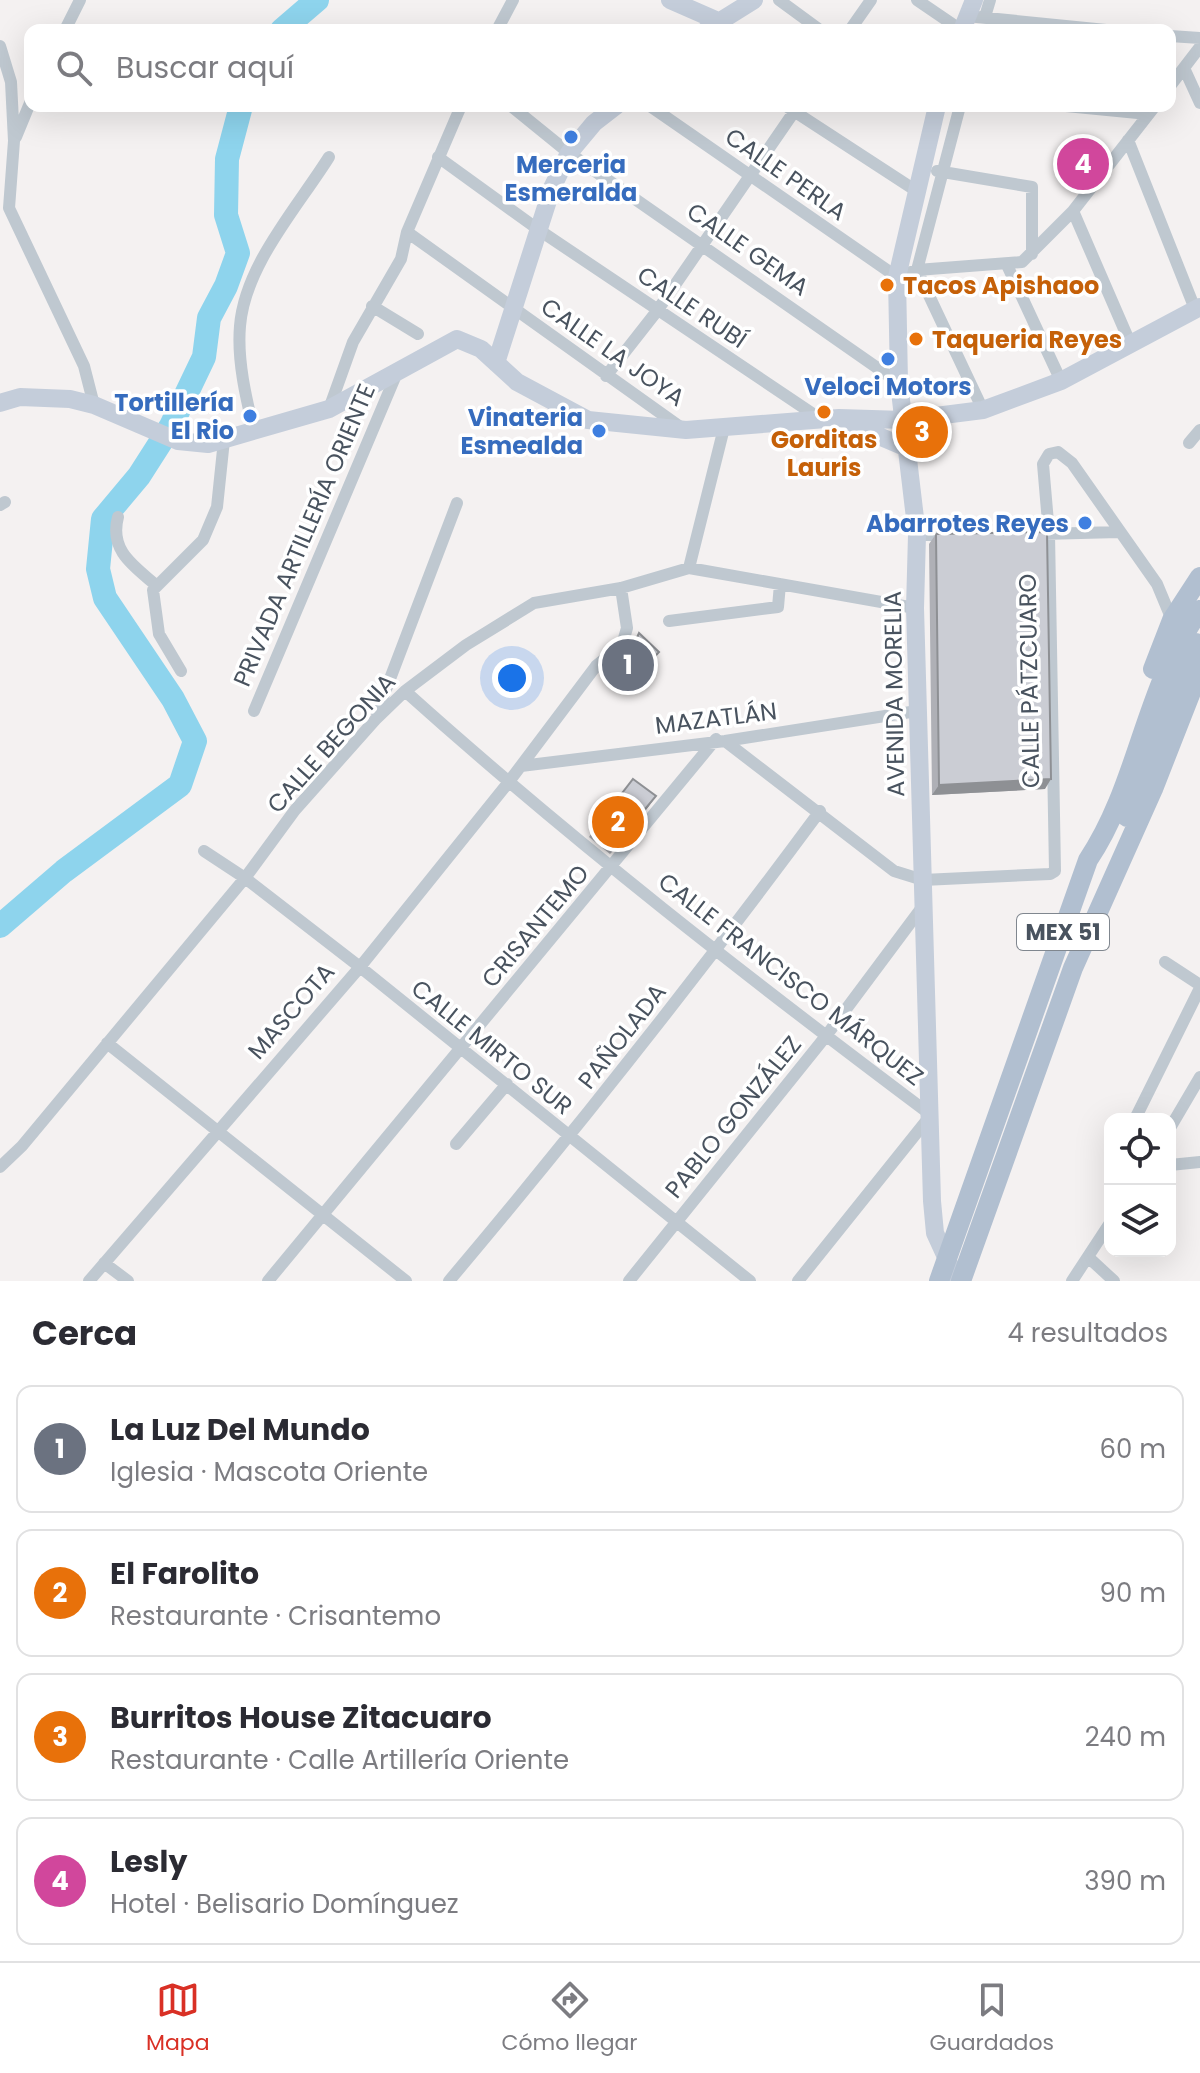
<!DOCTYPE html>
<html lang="es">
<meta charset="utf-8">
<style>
body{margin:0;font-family:Poppins,sans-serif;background:#f7f7f7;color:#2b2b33}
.controls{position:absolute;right:24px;bottom:24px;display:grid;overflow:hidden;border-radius:16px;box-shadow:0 8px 32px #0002}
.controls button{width:72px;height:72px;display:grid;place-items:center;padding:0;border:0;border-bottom:2px solid #e1e1e2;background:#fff;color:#2b2b33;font:40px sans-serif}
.you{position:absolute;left:512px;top:678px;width:28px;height:28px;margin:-20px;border:6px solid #fff;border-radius:50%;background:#1a73e8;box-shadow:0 0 0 12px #1a73e833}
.badge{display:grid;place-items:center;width:52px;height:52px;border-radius:50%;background:#d93025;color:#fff;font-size:26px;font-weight:700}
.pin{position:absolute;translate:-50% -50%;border:4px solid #fff;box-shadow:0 2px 8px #0006}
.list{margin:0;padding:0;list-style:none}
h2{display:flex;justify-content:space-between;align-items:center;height:104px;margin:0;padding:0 32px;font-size:34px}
h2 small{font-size:26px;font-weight:400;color:#7c7c81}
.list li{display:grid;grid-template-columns:52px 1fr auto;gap:24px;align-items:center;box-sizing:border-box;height:128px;margin:0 16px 16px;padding:0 16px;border:2px solid #e1e1e2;border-radius:16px}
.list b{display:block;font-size:30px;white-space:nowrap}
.list p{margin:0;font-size:26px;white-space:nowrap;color:#7c7c81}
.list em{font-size:26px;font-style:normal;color:#7c7c81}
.icon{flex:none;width:44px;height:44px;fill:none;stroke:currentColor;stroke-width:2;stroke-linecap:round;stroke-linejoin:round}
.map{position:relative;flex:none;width:1200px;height:1281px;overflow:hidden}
.search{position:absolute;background:#fff;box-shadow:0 8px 32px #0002;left:24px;right:24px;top:24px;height:88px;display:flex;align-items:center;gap:20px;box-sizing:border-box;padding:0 28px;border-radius:16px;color:#7c7c81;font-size:30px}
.sheet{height:680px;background:#fff}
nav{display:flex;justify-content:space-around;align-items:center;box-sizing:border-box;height:112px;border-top:2px solid #e1e1e2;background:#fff;font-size:22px;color:#7c7c81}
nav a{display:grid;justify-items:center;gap:4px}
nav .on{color:#d93025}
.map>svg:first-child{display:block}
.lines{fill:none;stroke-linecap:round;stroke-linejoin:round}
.river{stroke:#8ed4ed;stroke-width:24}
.street{stroke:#bfc8d0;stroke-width:12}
.secondary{stroke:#c4cdda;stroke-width:18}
.primary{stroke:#b1bfd0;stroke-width:20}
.wall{fill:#afb0b6}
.shaded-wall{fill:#8e9094}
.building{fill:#cbcdd4;stroke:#8e9094;stroke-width:2}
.shop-dot{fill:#3f7fe0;stroke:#fff;stroke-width:3}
.food-dot{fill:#e8710a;stroke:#fff;stroke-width:3}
.labels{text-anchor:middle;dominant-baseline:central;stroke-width:7;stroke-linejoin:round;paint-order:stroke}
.shield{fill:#fff;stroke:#80878f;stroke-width:2}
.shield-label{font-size:22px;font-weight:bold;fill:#49535f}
.shop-label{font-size:24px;font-weight:bold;fill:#366cbe;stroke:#fff;text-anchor:end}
.street-label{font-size:24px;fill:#49535f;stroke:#fff}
.food-label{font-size:24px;font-weight:bold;fill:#c56008;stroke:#fff;text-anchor:start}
</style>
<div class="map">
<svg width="1200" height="1281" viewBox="0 0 1200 1281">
<rect width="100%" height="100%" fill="#f4f1f1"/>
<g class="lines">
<path class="river" d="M282,30L317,0
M0,926L64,871L180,785L195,741L173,699L105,598L98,569L103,519L139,476L171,426L204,357L209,318L226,286L238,253L226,215L227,159L241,106"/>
<path class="street" d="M779,0L820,30
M917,0L961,30
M967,16L1106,30
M65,30L80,0
M497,30L513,0
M850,30L871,0
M981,30L990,0
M1170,36L1200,38
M0,46L11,82L14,141L9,208L84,366L94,405
M1184,68L1200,103
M1170,86L1200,47
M511,106L569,153L899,383
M650,106L897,277L917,270L1022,262L1073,211L1155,106
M786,106L918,192
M960,106L917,270L983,410
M1066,106L1148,114
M16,137L30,103
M1128,140L1195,309
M438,157L539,230L822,420
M937,171L1032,187V254
M1073,211L1131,345
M407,232L683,429
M1007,265L1061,381
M372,306L418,334
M606,376L657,311L798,106
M329,409L353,342L401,259L407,232L461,106
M254,431C246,398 237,360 240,326C245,265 297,208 329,157
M1189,443L1200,430
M0,505L5,502
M118,517C109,551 134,566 157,586
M1042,534L1119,532
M917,535H952
M689,568L724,428
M669,621L778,607L780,584
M181,671L159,634L153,590L203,540L217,507L224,440
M405,691C572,841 751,980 931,1115L798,1281
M254,711L396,375
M377,713L457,503
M725,741L894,871L923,880L1050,874L1055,871L1049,534L1043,464L1049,454L1058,452L1072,463L1157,584L1172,620
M521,766L725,741L917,711
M204,851L245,878L360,967L750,1281
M1165,962L1200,985
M107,1043L406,1281
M1135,1119L1200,988
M1170,1128L1200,1077
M456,1144L507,1084
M1170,1165L1200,1162
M0,1167L22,1146L245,878L295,810L375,720L405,691L466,645L534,603L621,588L689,568L915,608
M1088,1257L1114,1281
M104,1263L128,1281
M89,1281L360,967L508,783L596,666L622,645L627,628L621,588
M268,1281L716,739
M449,1281C578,1128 701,972 820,811
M629,1281L826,1036L923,906
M1072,1281L1110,1223"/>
<path class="secondary" d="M670,0L718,21
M706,30L754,0
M962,30L974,0
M937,106L897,277L899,383L917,535L915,608L932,1201L935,1233L957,1281
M496,363L552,188L569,153L594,123L616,106
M0,403L20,397L70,399L94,405L178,441L208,444L329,409L457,339L481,349L517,382L588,420L686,430L839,418L904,420L983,410L1061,381L1200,307
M848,423L907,448"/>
<path class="primary" d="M1153,669L1172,620L1200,577
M1127,817L1196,643
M939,1281L1088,860C1139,784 1145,685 1200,610
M961,1281L1073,968L1153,789L1200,669"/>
</g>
<path class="wall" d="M936,534L1045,789L932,795L929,544Z
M639,633L652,662L626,689L606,670L612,660L631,645Z
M649,806L610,854L589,837L596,827Z"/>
<path class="shaded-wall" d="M659,652L652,662L626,689L633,679Z
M1051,779L1045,789L932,795L939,785Z
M656,796L649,806L610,854L616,844Z"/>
<path class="building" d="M1047,532L1051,779L939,785L936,534Z
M639,633L659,652L633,679L612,660L635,642Z
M633,779L656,796L616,844L596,827Z"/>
<g class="shop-dot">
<circle cx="571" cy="137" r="8"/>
<circle cx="888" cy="359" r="8"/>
<circle cx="250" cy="416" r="8"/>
<circle cx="599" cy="431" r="8"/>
<circle cx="1085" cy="523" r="8"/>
</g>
<g class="food-dot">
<circle cx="887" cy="285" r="8"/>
<circle cx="916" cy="339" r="8"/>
<circle cx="824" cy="412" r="8"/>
</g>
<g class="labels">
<rect class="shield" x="1017" y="914" width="92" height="36" rx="6"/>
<g class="shield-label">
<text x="1063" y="932">MEX 51</text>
</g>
<g class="shop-label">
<text x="571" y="164" text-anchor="middle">Merceria<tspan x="571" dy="28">Esmeralda</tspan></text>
<text x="888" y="386" text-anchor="middle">Veloci Motors</text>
<text x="234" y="402">Tortillería<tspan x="234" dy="28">El Rio</tspan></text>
<text x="583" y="417">Vinateria<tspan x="583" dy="28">Esmealda</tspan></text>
<text x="1069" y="523">Abarrotes Reyes</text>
</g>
<g class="street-label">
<text transform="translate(786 174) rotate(35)">CALLE PERLA</text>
<text transform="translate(748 249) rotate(35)">CALLE GEMA</text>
<text transform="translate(692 307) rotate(34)">CALLE RUBÍ</text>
<text transform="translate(613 352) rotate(35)">CALLE LA JOYA</text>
<text transform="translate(304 535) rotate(-67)">PRIVADA ARTILLERÍA ORIENTE</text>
<text transform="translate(1029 681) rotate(-91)">CALLE PÁTZCUARO</text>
<text transform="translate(894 694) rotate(-91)">AVENIDA MORELIA</text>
<text transform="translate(716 718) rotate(-7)">MAZATLÁN</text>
<text transform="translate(331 743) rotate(-48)">CALLE BEGONIA</text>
<text transform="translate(535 926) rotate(-50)">CRISANTEMO</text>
<text transform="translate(791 979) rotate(38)">CALLE FRANCISCO MÁRQUEZ</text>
<text transform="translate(291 1011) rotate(-49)">MASCOTA</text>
<text transform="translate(622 1036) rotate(-52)">PAÑOLADA</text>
<text transform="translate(492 1047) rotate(39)">CALLE MIRTO SUR</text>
<text transform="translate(733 1117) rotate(-51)">PABLO GONZÁLEZ</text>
</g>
<g class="food-label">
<text x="903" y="285">Tacos Apishaoo</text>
<text x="932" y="339">Taqueria Reyes</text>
<text x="824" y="439" text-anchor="middle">Gorditas<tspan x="824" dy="28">Lauris</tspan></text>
</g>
</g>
</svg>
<div class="controls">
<button><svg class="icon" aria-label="locate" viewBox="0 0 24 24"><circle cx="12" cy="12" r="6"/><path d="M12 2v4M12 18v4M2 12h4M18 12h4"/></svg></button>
<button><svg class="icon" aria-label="layers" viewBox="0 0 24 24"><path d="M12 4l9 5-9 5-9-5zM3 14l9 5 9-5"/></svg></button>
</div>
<div class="you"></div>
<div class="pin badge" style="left:628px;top:665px;background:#6b7280">1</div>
<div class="pin badge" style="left:618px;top:822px;background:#e8710a">2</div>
<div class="pin badge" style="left:922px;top:432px;background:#e8710a">3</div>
<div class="pin badge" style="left:1083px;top:164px;background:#d1479c">4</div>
<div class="search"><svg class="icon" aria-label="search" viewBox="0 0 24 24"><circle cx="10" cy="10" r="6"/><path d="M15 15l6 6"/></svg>Buscar aquí</div>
</div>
<section class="sheet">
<h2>Cerca<small>4 resultados</small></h2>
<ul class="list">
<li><span class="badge" style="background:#6b7280">1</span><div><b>La Luz Del Mundo</b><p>Iglesia · Mascota Oriente</p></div><em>60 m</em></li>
<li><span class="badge" style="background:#e8710a">2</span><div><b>El Farolito</b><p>Restaurante · Crisantemo</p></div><em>90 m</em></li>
<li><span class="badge" style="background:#e8710a">3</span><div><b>Burritos House Zitacuaro</b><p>Restaurante · Calle Artillería Oriente</p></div><em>240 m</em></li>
<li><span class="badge" style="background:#d1479c">4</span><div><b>Lesly</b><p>Hotel · Belisario Domínguez</p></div><em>390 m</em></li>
</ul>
</section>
<nav>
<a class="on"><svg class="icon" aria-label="map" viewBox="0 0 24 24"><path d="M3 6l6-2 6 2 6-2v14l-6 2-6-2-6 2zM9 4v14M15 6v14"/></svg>Mapa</a>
<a><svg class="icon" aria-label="directions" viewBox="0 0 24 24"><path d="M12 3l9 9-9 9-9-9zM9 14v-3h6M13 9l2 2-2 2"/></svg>Cómo llegar</a>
<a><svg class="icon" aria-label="saved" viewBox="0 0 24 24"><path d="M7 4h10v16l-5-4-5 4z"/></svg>Guardados</a>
</nav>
